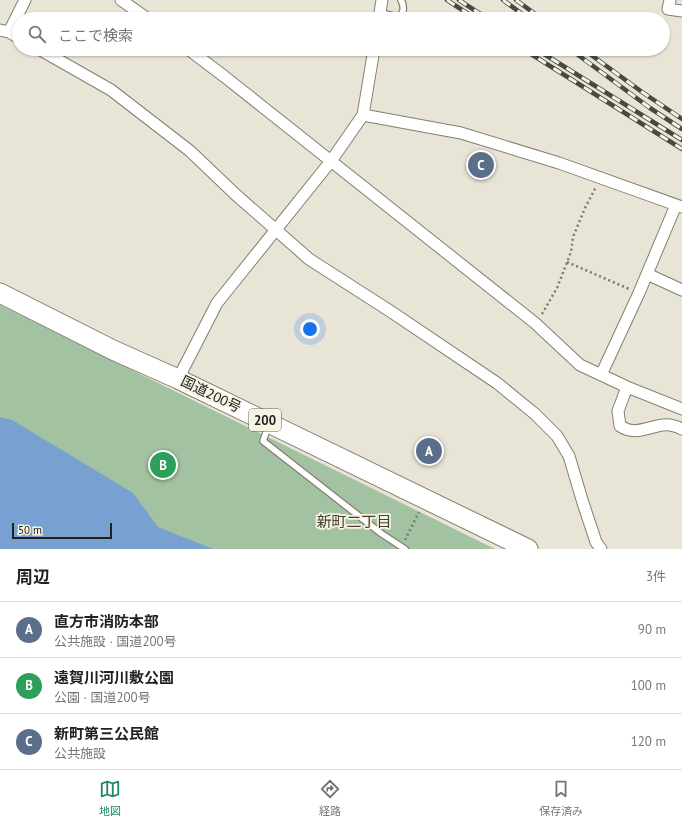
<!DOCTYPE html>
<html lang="ja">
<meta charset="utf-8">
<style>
body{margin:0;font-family:"PT Sans","Noto Sans JP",sans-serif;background:#f2f2f2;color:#222}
.scale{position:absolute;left:12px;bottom:10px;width:100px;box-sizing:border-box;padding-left:4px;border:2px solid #21201b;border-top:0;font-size:11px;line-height:14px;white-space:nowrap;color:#21201b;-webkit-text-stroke:3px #f6f3e3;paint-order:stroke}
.you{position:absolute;left:310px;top:329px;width:14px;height:14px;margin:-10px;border:3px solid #fff;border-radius:50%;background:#1a73e8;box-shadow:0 0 0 6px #1a73e833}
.badge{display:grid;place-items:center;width:26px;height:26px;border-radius:50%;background:#218864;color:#fff;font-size:13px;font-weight:700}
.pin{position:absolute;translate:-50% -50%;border:2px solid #fff;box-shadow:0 1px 4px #0006}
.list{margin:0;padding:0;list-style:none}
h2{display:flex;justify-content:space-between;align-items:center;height:52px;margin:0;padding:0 16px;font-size:17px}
h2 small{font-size:13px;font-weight:400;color:#767676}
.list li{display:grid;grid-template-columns:26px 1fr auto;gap:12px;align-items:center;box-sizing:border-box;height:56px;padding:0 16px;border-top:1px solid #e0e0e0}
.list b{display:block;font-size:15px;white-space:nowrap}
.list p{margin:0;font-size:13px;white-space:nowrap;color:#767676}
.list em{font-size:13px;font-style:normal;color:#767676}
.icon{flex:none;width:22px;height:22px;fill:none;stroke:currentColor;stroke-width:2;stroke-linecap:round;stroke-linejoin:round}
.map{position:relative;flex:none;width:682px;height:549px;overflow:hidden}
.search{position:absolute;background:#fff;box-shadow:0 1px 3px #0004;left:12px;right:12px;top:12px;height:44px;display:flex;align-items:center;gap:10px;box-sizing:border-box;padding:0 14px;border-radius:22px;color:#767676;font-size:15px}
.sheet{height:220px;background:#fff}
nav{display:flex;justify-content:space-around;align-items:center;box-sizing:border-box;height:56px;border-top:1px solid #e0e0e0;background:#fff;font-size:11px;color:#767676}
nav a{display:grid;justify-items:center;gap:2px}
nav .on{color:#218864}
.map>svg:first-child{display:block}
.green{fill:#a3c2a1}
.water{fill:#78a1d1}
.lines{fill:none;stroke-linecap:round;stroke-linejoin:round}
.service-casing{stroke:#827f72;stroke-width:8}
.minor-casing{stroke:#827f72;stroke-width:13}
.trunk-casing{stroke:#827f72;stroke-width:21}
.path{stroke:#7b796f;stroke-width:2.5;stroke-dasharray:2 3;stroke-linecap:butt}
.service{stroke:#fff;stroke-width:5.5}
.minor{stroke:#fff;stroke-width:11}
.trunk{stroke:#fff;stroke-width:19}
.rail-casing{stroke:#494841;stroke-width:4.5}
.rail{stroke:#f6f3e3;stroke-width:3;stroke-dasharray:9;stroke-linecap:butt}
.labels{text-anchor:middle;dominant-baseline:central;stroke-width:3.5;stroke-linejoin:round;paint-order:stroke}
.shield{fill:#f6f3e3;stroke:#615f57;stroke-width:1}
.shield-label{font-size:13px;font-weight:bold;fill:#21201b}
.street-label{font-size:14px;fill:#21201b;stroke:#f6f3e3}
.neighbourhood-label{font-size:15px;fill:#423f33;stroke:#f6f3e3}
</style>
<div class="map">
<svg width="682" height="549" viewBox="0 0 682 549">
<rect width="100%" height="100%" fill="#e9e5d6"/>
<path class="green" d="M0,305L495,549H0Z"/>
<path class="water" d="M0,417L12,420L133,493L158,527L213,549H0Z"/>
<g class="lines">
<defs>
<path id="service" d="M380,12C385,13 392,17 397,16C405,16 404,5 401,0
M268,427L263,441L382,534L405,549"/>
<path id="minor" d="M121,0L148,19
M670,0L668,9L682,11
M379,19L382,0
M0,30L9,32L19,38
M9,32L25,0
M39,49L111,90L190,151L235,194L309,259L390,311L497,383L535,414L557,436L569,456L583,503L596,542L601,549
M188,49L225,77L535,323L580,365L627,387L682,409
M363,115L461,133L559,163L682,207
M647,274L682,290
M601,375L639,293L676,205
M178,379L217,303L331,161L363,115L374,49
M627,387L618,411L620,426C635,436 647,427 663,425C670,424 676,426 682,429"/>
<path id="trunk" d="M0,293L113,350L178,379L528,549"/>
</defs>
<use href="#service" class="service-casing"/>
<use href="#minor" class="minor-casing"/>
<use href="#trunk" class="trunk-casing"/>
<path class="path" d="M567,262L629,289
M542,314L557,288L571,252L573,237L585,208L596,187
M405,540L419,512"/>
<use href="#service" class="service"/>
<use href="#minor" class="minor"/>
<use href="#trunk" class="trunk"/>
<defs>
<path id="rail" d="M447,0L476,19
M459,0L488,19
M503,0L529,19
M516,0L542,19
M523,49L682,149
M536,49L682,140
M570,49L650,108L682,129
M583,49L642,92L682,119"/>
</defs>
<use href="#rail" class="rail-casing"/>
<use href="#rail" class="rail"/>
</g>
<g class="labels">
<rect class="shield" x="249" y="409" width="32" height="22" rx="3"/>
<g class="shield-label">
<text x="265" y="420">200</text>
</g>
<g class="street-label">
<text transform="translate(211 394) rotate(26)">国道200号</text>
</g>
<g class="neighbourhood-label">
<text x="354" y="521">新町二丁目</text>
</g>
</g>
</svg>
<div class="scale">50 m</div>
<div class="you"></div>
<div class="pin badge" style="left:429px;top:451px;background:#5c6f8a">A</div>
<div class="pin badge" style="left:163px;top:465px;background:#2e9e5b">B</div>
<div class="pin badge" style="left:481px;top:165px;background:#5c6f8a">C</div>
<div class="search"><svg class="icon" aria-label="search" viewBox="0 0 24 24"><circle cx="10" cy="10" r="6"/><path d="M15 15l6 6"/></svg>ここで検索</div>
</div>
<section class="sheet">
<h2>周辺<small>3件</small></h2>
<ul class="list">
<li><span class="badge" style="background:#5c6f8a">A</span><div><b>直方市消防本部</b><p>公共施設 · 国道200号</p></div><em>90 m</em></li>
<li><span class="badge" style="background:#2e9e5b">B</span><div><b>遠賀川河川敷公園</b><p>公園 · 国道200号</p></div><em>100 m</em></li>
<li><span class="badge" style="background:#5c6f8a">C</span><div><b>新町第三公民館</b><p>公共施設</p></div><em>120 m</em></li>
</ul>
</section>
<nav>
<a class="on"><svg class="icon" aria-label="map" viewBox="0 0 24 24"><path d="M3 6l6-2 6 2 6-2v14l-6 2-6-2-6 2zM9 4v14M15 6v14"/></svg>地図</a>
<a><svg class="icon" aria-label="directions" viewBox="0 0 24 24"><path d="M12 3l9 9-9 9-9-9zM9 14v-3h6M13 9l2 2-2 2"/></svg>経路</a>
<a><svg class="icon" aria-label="saved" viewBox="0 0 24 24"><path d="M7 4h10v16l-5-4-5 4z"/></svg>保存済み</a>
</nav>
